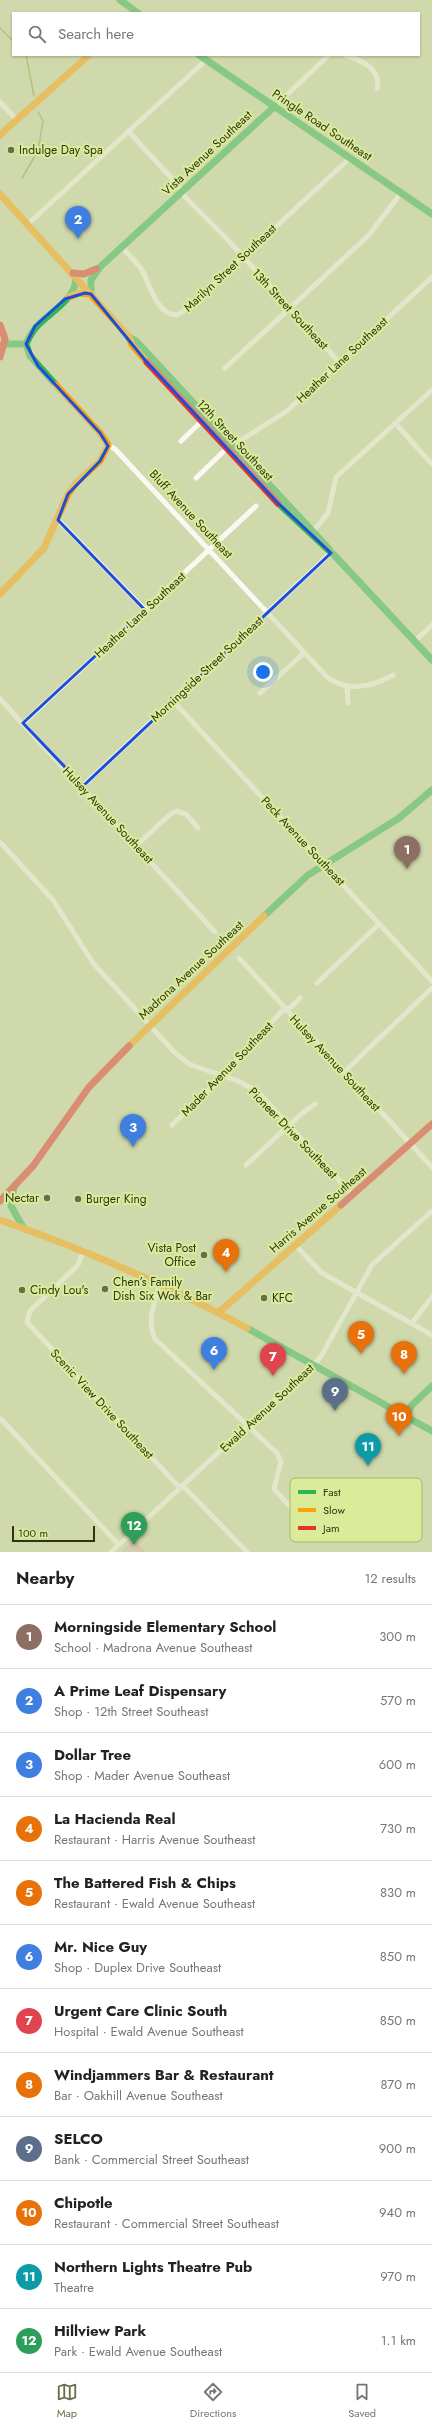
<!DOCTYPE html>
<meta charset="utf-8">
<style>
body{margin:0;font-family:Jost,sans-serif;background:#f2f2f2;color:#222}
.scale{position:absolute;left:12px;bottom:10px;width:83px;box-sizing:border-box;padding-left:4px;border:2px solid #2f3513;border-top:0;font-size:11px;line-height:14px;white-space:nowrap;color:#2f3513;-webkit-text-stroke:3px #daec99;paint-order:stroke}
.you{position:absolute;left:263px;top:672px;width:14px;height:14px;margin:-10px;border:3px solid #fff;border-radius:50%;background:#1a73e8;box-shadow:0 0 0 6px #1a73e833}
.badge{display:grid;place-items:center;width:26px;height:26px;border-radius:50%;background:#676e49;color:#fff;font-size:13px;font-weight:700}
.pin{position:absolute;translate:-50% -33px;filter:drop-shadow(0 1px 2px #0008)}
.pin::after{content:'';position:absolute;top:21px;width:14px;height:12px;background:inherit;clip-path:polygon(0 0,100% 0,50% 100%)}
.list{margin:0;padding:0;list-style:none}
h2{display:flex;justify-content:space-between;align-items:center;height:52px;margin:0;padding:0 16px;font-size:17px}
h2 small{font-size:13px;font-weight:400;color:#767676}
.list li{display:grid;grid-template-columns:26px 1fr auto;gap:12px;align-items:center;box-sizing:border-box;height:64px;padding:0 16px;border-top:1px solid #e0e0e0}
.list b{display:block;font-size:15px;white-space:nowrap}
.list p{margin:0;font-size:13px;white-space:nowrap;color:#767676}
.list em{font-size:13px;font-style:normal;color:#767676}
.icon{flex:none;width:22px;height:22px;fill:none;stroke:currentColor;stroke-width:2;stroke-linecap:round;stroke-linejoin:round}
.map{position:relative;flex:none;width:432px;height:1552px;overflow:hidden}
.search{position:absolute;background:#fff;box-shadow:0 1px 3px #0004;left:12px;right:12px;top:12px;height:44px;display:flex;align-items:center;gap:10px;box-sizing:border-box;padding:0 14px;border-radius:0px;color:#767676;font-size:15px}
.sheet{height:820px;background:#fff}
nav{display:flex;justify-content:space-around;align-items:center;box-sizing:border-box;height:56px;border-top:1px solid #e0e0e0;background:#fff;font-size:11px;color:#767676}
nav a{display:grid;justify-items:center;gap:2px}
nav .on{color:#676e49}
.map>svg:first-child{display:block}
.green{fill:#deb5af}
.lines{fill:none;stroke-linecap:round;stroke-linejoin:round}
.stream{stroke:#96a54f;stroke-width:1.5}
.street{stroke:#f8f9f3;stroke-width:5}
.fast{stroke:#30b455;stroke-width:7}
.slow{stroke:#ff9f0a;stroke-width:7}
.jam{stroke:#e5322d;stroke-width:7}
.marked{fill:none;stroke:#1d4ed8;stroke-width:3;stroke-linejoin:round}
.poi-dot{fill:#676e49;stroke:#daec99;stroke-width:1.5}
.labels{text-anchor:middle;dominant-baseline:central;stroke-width:4;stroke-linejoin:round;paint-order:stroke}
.street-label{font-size:12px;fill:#2f3513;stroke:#daec99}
.poi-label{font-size:12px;fill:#2f3513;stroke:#daec99;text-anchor:start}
.key{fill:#daec99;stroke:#a7b571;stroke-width:1}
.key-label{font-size:11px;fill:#2f3513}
</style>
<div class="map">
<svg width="432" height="1552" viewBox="0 0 432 1552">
<rect width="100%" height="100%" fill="#d0d9ac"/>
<path class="green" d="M134,1539L146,1552L122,1551Z"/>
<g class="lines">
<path class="stream" d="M0,28L13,41
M26,55L34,96
M22,178L38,151L43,121L38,112"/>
<path class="street" d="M345,55C361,60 382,69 377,89
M0,102L17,120
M275,106L329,55
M128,131L178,185L185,197L229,241L339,362
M28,224L206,60
M122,247C128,254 137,262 142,270C150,284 156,315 177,315L188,308L350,158
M225,368L368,236L401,193
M395,423L432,464
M181,441L202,421
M108,445L115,449L328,678C349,692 372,687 393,675
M196,478L224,451L287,411L432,277
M58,520L145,610
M311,534L328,513L336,477L432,390
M415,641L432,625
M347,687L348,703
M260,693L304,653
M0,699L215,932
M173,701L432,981
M23,723L256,506
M83,786L331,553
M0,842L53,900L93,963L176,1054L191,1065L236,1080L258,1092L352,1194
M137,845L168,816L176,811L186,814L198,828
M239,958L432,1167
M317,983L379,924
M344,1072L432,988
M172,1125L212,1087L282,1011L291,1007L300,998
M246,1165L300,1115L315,1104
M295,1245L322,1273L432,1335
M84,1250L78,1265L30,1311L27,1322L177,1485L186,1489L247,1552
M160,1283C155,1301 146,1321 155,1339L277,1453L281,1461L274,1489L297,1514
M412,1323L432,1297
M0,1418L119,1545
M111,1552L320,1358L372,1265L432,1211"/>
<path class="fast" d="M120,0L138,13
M199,55L432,214
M91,294V280L100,267L275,106
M129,337L136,341L329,549
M4,344H26
M26,344C29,337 32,331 38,325C49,313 80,296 75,276
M26,344L30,356L56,385
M278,503L335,556L432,660
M264,916L308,875L399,818L432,790
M14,1187L11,1206L23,1227
M247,1328L432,1431
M405,1417L412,1405L432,1386"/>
<path class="slow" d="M0,135L89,55
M0,194L129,337L132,345L147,362
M69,297L79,293L91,294
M0,594L44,548L68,494L77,482L100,461L108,445L100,433L56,385
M129,1046L264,916
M0,1220C86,1250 167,1285 247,1328
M218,1313L341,1205"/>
<path class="jam" d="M73,273L84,274L96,269
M0,325L5,339L0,357
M147,362L278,503
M0,1201L33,1166L89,1087L129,1046
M341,1205L432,1124"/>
</g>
<path d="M0 0H432V1552H0ZM85,293L91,294L145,360L277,502L331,553L83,786L23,723L145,610L58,520L68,494L100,461L108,446L100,433L38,366L26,344L35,326L65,299Z" fill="#d0d9ac" fill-opacity=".55" fill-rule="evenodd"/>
<path class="marked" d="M85,293L91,294L145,360L277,502L331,553L83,786L23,723L145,610L58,520L68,494L100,461L108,446L100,433L38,366L26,344L35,326L65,299Z"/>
<g class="poi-dot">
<circle cx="11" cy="150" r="4"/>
<circle cx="47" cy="1198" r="4"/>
<circle cx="78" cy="1199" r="4"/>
<circle cx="204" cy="1255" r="4"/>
<circle cx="105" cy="1289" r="4"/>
<circle cx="22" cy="1290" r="4"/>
<circle cx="264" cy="1298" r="4"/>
</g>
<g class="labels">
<g class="street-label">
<text transform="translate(322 125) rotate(34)">Pringle Road Southeast</text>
<text transform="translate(207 153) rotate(-43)">Vista Avenue Southeast</text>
<text transform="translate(230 268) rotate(-43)">Marilyn Street Southeast</text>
<text transform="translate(290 309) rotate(47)">13th Street Southeast</text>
<text transform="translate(342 360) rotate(-43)">Heather Lane Southeast</text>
<text transform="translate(235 440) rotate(47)">12th Street Southeast</text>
<text transform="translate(191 514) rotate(47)">Bluff Avenue Southeast</text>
<text transform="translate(140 615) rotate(-43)">Heather Lane Southeast</text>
<text transform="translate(207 669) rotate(-43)">Morningside Street Southeast</text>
<text transform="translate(108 815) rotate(47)">Hulsey Avenue Southeast</text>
<text transform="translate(303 841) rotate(47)">Peck Avenue Southeast</text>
<text transform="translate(191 970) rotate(-43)">Madrona Avenue Southeast</text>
<text transform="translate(335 1063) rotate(47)">Hulsey Avenue Southeast</text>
<text transform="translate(227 1069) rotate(-46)">Mader Avenue Southeast</text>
<text transform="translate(293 1133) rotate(46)">Pioneer Drive Southeast</text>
<text transform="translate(318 1210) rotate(-41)">Harris Avenue Southeast</text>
<text transform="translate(102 1404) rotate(47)">Scenic View Drive Southeast</text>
<text transform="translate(267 1408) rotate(-43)">Ewald Avenue Southeast</text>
</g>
<g class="poi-label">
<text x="19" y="150">Indulge Day Spa</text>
<text x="39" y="1198" text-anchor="end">Nectar</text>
<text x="86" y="1199">Burger King</text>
<text x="196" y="1248" text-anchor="end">Vista Post<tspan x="196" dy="14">Office</tspan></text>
<text x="113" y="1282">Chen’s Family<tspan x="113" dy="14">Dish Six Wok &amp; Bar</tspan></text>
<text x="30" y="1290">Cindy Lou's</text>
<text x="272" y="1298">KFC</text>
</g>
</g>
<rect x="290" y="1478" width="132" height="64" rx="6" class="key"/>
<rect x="298" y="1490" width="18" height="4" fill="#30b455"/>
<rect x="298" y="1508" width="18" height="4" fill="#ff9f0a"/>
<rect x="298" y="1526" width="18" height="4" fill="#e5322d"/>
<g class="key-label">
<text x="323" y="1496">Fast</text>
<text x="323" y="1514">Slow</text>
<text x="323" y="1532">Jam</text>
</g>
</svg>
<div class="scale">100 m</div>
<div class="you"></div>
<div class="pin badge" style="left:407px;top:869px;background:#8d6e63">1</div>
<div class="pin badge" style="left:78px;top:239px;background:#3f7fe0">2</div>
<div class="pin badge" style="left:133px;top:1147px;background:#3f7fe0">3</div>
<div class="pin badge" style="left:226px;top:1272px;background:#e8710a">4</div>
<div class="pin badge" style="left:361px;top:1354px;background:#e8710a">5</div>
<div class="pin badge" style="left:214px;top:1370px;background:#3f7fe0">6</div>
<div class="pin badge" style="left:273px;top:1376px;background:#e0444e">7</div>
<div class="pin badge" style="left:404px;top:1374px;background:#e8710a">8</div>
<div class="pin badge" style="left:335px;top:1411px;background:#5c6f8a">9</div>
<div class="pin badge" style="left:399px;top:1436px;background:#e8710a">10</div>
<div class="pin badge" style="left:368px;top:1466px;background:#0f9aa8">11</div>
<div class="pin badge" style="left:134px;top:1545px;background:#2e9e5b">12</div>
<div class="search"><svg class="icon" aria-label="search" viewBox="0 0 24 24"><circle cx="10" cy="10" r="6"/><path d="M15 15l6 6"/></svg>Search here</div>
</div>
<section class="sheet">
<h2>Nearby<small>12 results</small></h2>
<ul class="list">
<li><span class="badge" style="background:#8d6e63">1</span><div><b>Morningside Elementary School</b><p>School · Madrona Avenue Southeast</p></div><em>300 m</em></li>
<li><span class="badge" style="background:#3f7fe0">2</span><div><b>A Prime Leaf Dispensary</b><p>Shop · 12th Street Southeast</p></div><em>570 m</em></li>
<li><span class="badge" style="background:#3f7fe0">3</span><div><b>Dollar Tree</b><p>Shop · Mader Avenue Southeast</p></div><em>600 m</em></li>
<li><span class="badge" style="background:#e8710a">4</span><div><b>La Hacienda Real</b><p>Restaurant · Harris Avenue Southeast</p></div><em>730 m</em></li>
<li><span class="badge" style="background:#e8710a">5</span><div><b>The Battered Fish &amp; Chips</b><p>Restaurant · Ewald Avenue Southeast</p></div><em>830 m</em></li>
<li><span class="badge" style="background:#3f7fe0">6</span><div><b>Mr. Nice Guy</b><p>Shop · Duplex Drive Southeast</p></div><em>850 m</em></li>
<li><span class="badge" style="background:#e0444e">7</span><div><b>Urgent Care Clinic South</b><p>Hospital · Ewald Avenue Southeast</p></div><em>850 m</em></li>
<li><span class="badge" style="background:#e8710a">8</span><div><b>Windjammers Bar &amp; Restaurant</b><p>Bar · Oakhill Avenue Southeast</p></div><em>870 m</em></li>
<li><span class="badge" style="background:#5c6f8a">9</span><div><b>SELCO</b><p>Bank · Commercial Street Southeast</p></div><em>900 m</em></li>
<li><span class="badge" style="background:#e8710a">10</span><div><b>Chipotle</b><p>Restaurant · Commercial Street Southeast</p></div><em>940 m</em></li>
<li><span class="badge" style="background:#0f9aa8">11</span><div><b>Northern Lights Theatre Pub</b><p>Theatre</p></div><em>970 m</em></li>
<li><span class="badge" style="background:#2e9e5b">12</span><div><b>Hillview Park</b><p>Park · Ewald Avenue Southeast</p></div><em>1.1 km</em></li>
</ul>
</section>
<nav>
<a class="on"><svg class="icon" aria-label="map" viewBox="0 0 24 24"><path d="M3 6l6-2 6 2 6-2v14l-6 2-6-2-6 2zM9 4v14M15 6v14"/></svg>Map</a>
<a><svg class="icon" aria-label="directions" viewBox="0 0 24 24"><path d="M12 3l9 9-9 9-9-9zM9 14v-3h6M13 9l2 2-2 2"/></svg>Directions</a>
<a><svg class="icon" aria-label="saved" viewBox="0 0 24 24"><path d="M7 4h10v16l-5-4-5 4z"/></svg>Saved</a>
</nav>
